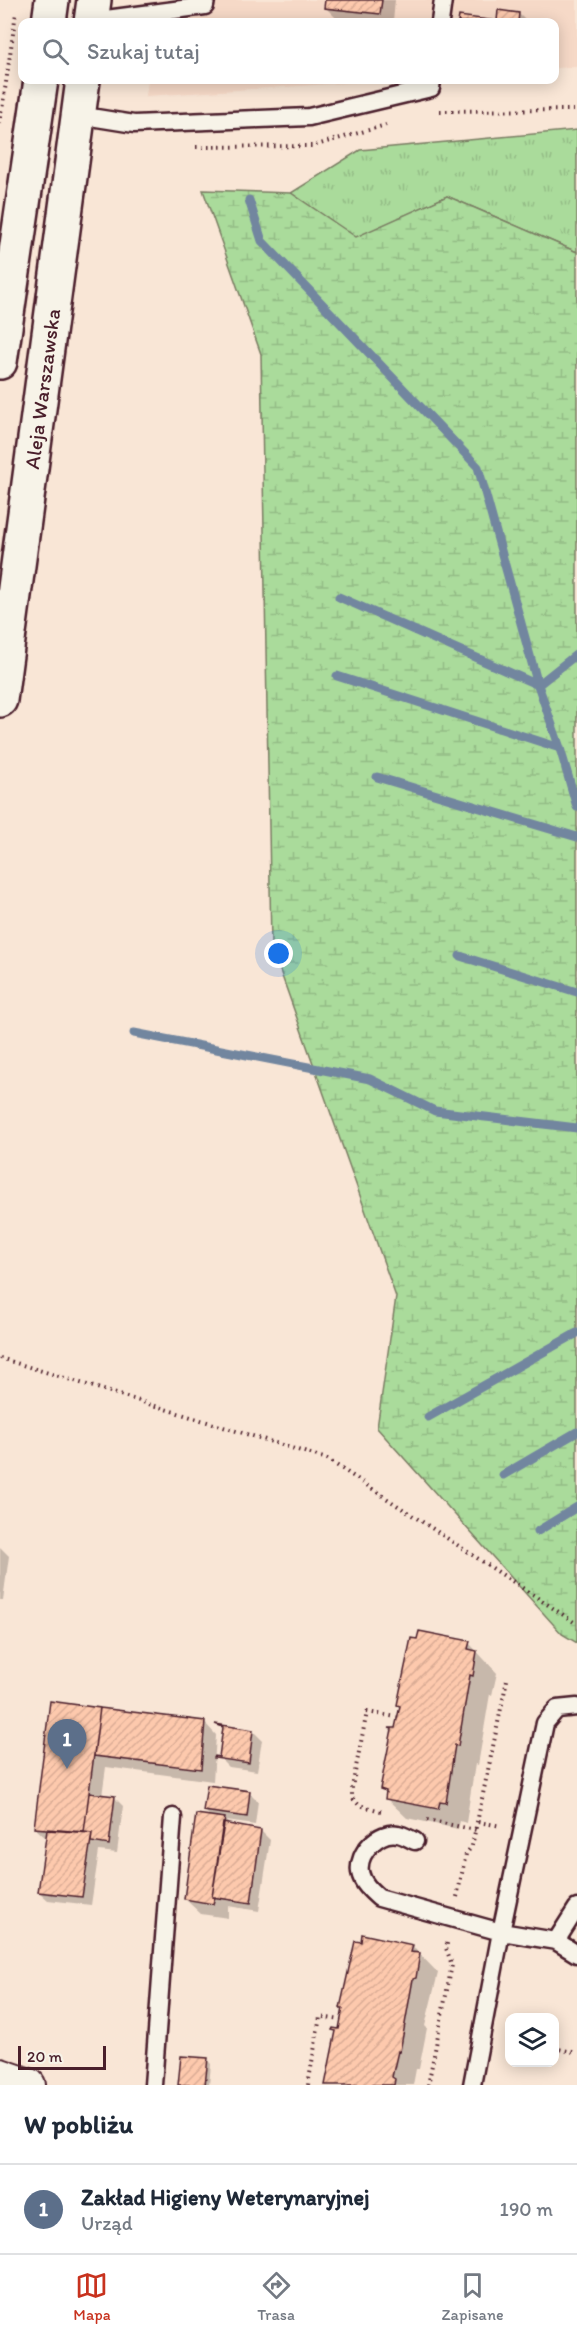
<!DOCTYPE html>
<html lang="pl">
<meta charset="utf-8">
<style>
body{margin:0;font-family:Itim,sans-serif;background:#f2f2f3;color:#1f2937}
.controls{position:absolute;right:18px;bottom:18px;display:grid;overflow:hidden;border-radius:12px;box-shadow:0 3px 15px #0003}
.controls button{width:54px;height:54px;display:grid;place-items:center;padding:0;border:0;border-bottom:2px solid #e0e1e3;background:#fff;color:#1f2937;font:30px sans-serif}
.scale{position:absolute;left:18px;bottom:15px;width:88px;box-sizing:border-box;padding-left:6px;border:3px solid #4a1f2b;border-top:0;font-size:16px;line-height:21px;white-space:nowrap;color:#4a1f2b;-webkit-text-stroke:4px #f7f3e8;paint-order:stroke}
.you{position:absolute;left:279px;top:954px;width:21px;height:21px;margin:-15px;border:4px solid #fff;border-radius:50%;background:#1a73e8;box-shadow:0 0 0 9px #1a73e833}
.badge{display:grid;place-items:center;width:39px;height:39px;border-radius:50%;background:#c8321e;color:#fff;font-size:20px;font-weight:700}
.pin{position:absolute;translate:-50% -50px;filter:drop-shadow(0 2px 3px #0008)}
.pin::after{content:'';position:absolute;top:32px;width:21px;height:18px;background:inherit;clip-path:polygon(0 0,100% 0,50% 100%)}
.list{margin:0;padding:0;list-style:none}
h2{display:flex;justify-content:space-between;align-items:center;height:78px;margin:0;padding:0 24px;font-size:26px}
h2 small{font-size:20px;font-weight:400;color:#747a83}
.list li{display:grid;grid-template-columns:39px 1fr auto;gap:18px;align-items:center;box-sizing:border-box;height:90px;padding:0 24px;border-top:2px solid #e0e1e3}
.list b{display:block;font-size:22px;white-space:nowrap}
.list p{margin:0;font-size:20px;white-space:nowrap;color:#747a83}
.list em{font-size:20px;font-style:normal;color:#747a83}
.icon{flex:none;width:33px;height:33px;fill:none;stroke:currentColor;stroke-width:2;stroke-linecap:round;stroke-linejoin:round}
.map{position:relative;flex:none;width:577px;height:2085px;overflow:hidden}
.search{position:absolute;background:#fff;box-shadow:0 3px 15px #0003;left:18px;right:18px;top:18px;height:66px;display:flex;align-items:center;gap:15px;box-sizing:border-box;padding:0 21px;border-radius:12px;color:#747a83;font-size:22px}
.sheet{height:168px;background:#fff}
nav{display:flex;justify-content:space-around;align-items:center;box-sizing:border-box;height:84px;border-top:2px solid #e0e1e3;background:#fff;font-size:16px;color:#747a83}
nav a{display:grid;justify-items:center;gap:3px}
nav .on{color:#c8321e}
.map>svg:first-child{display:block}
.built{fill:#f6d9c7}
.grass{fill:url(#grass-tufts);stroke:#7a7d63;stroke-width:1.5}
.wetland{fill:url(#wetland-marsh);stroke:#7a7d63;stroke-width:1.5}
.shadow{fill:#0003}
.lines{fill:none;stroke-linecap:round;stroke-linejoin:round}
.stream{stroke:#72869f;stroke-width:9}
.building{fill:url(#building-hatch);stroke:#4a1f2b;stroke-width:1.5}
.lane-casing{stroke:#4a1f2b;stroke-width:21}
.street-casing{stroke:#4a1f2b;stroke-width:36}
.secondary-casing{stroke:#4a1f2b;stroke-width:38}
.path{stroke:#4a1f2b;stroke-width:4;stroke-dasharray:1.5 4.5;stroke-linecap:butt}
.lane{stroke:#f7f3e8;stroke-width:16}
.street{stroke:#f7f3e8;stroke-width:32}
.secondary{stroke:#f7f3e8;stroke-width:33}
.labels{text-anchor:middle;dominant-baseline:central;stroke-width:6;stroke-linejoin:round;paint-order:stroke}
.street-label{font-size:21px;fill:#4a1f2b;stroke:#f7f3e8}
</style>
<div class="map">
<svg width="577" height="2085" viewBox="0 0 577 2085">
<defs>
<pattern id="grass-tufts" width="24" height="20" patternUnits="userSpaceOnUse" patternTransform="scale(1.5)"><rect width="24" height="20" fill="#aadb9b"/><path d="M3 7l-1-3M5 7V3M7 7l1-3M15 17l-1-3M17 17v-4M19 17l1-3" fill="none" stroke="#94bc86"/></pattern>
<pattern id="wetland-marsh" width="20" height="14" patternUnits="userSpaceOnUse" patternTransform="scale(1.5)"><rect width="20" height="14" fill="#aadb9b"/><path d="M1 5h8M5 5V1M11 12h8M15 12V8" fill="none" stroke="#94bc86"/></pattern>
<pattern id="building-hatch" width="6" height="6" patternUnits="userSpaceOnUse" patternTransform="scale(1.5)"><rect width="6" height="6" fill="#fdc9ad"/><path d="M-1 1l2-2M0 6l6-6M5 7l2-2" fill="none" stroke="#daac95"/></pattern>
</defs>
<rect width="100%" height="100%" fill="#f9e6d6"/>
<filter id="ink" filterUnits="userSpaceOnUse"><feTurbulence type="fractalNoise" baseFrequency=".0167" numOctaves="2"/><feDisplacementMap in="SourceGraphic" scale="12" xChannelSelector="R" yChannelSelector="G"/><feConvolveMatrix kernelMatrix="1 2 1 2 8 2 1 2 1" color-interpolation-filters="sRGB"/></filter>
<g filter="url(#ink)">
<path class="built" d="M158,0H577V67L555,68L554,22H155Z
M148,80H390L146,96Z"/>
<path class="grass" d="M577,130V252L447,196L356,238L291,193L360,150Z"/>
<path class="wetland" d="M203,190L291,193L356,237L447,196L577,252V1643L562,1634L377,1428L396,1297L271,945L261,354Z"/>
<path class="shadow" d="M327,0H395L393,22L338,20L326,8Z
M499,12L519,14L527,22H459L460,18L498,22Z
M0,1547L9,1556L3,1600H0Z
M469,1643L497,1673L492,1695L490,1694L478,1765L475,1764L466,1823L460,1821L458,1829L407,1818L386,1798L387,1794L382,1789L396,1730Z
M51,1703L204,1722L216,1735L213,1781L106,1767L102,1796L114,1797L123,1806L117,1853L99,1851L91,1905L48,1900L39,1892L47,1839L35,1828Z
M253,1731L262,1740L257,1771L229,1767L220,1758Z
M249,1792L258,1801L255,1825L226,1821L231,1826L261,1831L270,1840L259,1911L228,1906V1918L201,1914L185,1899L212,1818L205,1811Z
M412,1946L438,1973L425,2026L427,2028L419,2069H416L413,2085H326L345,2010L342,2007Z
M207,2060L211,2064L209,2085H179Z"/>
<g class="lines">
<path class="stream" d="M249,200L262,241L478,467L538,685L560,748L577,807
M339,597L538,685L577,654
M337,676L560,748
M377,777L577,837
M460,956L577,992
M134,1033L370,1079L435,1111L577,1128
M428,1417L577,1333
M503,1475L577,1432
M538,1531L577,1507"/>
</g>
<path class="building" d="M325,0H382L380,14L324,8Z
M498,10L519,13L518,22H458L459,16L497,21Z
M419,1631L470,1641L468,1649L477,1651L473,1676L470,1675L458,1746L455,1745L446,1803L440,1802L438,1809L385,1799L386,1791L380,1789L392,1729L389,1728H395L400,1706L397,1705L411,1638L417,1639Z
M50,1701L100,1708L84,1832L34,1828Z
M100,1708L205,1721L201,1769L94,1756Z
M215,1724L253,1730L249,1763L214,1758L215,1756L219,1757L223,1727Z
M207,1785L250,1791L247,1817L203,1811Z
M89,1793L115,1796L109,1845L91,1842L92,1833L84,1832Z
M196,1814L225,1818L212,1897H215L213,1904L184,1899Z
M223,1823L261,1830L251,1903L212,1897Z
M47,1830L92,1833L82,1897L38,1892Z
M362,1934L413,1945L411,1952L420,1953L416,1978L413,1979L400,2052L398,2051L392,2077L395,2079L394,2085H325L336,2031L332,2030L333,2028L339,2029L343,2008H340L355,1941L361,1942Z
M181,2056L208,2058L205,2085H178Z"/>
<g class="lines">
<defs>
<path id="lane" d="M91,21L205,6L206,0
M440,22L443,0
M78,115L134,124L309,117L431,88L432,80
M415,1841C410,1839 404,1835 398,1834C379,1830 357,1853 360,1872C362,1883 371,1891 379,1898L501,1932L556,1941L577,1954
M556,1941L577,1908
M153,2085L173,1817
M472,2085L501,1932L545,1723L557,1709L577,1707"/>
<path id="street" d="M0,2075L29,2085"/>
<g id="secondary">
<path d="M49,22L52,0"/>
<path d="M91,22L94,0"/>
<path d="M0,362L41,80"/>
<path id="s1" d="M0,700L83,80"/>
</g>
</defs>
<use href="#lane" class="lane-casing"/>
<use href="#street" class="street-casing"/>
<use href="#secondary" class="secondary-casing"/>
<path class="path" d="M440,111L577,110
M0,124L16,13
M196,147L313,146L386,125
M0,1358L327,1459L577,1624
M381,1811L359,1805L352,1798V1787L367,1712L397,1717
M427,1820L476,1830
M478,1822L501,1826
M457,1897L466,1854L472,1846L507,1680
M554,2048L577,2053
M308,2085L320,2017L341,2020
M428,2085L452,1965L446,1948L448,1939"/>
<use href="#lane" class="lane"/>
<use href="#street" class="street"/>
<use href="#secondary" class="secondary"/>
</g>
</g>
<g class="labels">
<g class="street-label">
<text stroke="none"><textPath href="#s1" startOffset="314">Aleja Warszawska</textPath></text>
</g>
</g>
</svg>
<div class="controls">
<button><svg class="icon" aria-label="layers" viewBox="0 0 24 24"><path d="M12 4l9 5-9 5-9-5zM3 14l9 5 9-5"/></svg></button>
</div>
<div class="scale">20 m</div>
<div class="you"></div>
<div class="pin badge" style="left:67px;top:1769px;background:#5c6f8a">1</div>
<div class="search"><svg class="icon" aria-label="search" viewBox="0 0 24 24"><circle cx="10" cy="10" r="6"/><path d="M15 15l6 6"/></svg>Szukaj tutaj</div>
</div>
<section class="sheet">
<h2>W pobliżu<small></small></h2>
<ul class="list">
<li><span class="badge" style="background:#5c6f8a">1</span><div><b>Zakład Higieny Weterynaryjnej</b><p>Urząd</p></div><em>190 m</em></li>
</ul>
</section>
<nav>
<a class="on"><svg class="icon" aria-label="map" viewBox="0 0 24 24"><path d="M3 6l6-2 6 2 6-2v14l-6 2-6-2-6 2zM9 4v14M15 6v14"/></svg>Mapa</a>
<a><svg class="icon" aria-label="directions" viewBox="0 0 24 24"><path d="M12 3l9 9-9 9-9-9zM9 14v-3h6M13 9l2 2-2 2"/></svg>Trasa</a>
<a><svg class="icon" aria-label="saved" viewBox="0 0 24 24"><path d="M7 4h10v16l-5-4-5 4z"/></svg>Zapisane</a>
</nav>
